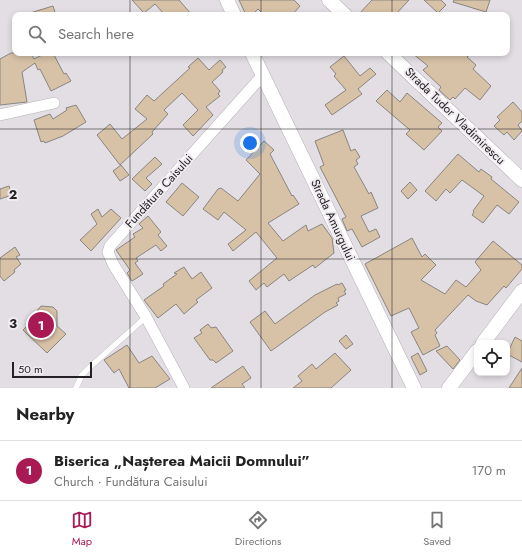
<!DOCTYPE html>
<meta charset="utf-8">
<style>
body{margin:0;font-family:Jost,sans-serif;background:#f6f6f6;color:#222}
.controls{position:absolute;right:12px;bottom:12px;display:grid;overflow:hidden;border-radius:8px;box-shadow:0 2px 6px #0003}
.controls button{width:36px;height:36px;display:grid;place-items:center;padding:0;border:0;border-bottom:1px solid #e0e0e0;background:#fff;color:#222;font:20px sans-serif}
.scale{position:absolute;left:12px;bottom:10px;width:80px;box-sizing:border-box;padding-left:4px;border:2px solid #232123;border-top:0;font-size:11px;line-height:14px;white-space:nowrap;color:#232123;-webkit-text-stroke:3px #f0ebf0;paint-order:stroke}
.you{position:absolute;left:250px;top:143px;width:14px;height:14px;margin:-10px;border:3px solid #fff;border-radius:50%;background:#1a73e8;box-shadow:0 0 0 6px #1a73e833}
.badge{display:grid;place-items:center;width:26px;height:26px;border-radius:50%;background:#a91954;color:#fff;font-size:13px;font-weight:700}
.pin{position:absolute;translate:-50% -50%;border:2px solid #fff;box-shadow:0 1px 4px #0006}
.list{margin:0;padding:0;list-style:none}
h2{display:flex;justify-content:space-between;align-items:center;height:52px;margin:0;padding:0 16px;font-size:17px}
h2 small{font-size:13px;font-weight:400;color:#767676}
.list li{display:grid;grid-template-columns:26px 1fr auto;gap:12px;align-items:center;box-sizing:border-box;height:60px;padding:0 16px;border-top:1px solid #e0e0e0}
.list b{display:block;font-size:15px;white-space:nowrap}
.list p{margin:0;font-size:13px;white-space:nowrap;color:#767676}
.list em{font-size:13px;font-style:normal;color:#767676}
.icon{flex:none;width:22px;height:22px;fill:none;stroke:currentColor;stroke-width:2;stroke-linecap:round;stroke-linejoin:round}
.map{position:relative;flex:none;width:522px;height:388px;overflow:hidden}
.search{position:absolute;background:#fff;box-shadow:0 2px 6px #0003;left:12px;right:12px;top:12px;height:44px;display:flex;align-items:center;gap:10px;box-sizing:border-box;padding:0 14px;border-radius:8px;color:#767676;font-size:15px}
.sheet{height:112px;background:#fff}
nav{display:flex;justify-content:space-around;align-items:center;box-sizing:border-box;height:56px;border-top:1px solid #e0e0e0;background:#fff;font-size:11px;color:#767676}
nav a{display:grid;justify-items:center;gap:2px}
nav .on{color:#a91954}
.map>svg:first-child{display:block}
.building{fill:#d7c2a7;stroke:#898580}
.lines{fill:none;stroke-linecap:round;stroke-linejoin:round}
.service-casing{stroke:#b5b0b5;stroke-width:6}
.minor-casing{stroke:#b5b0b5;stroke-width:12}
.tertiary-casing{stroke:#b5b0b5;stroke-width:15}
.service{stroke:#fff;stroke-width:5.5}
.minor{stroke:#fff;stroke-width:11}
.tertiary{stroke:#fff;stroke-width:14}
.grid{fill:none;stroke:#232123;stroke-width:1;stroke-opacity:0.55}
.labels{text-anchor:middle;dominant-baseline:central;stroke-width:4;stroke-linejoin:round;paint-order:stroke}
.street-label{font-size:12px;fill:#232123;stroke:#f0ebf0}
.grid-label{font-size:13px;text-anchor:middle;font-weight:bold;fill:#232123;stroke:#f0ebf0;stroke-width:4;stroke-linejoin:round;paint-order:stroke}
</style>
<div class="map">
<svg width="522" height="388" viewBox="0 0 522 388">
<rect width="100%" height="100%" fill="#e3dee3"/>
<path class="building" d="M132,0H179L192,15H165L155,4L144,13Z
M239,0H294L300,6L292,15H264L258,9L252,15H246Z
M372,0H409L395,15H358Z
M424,0H441L446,5L438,13Z
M454,0H490L486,12L453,2Z
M53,6L56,15H31L30,13Z
M11,53H31L34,59L46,53H53L64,74L66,73L71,81L51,91L40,69L38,70L35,63L22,72L27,102L0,105V59Z
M412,53H472L467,57L476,65L473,69L491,86L480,100L465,88L455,99L453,97L450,100L439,90L441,87L423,70L428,66Z
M344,56L360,76L370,68L376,74L358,89L362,94L332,115L325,105L346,90L334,76L336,74L330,67Z
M198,58L209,70L220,60L226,67L222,70L223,72L212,82L220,91L218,94L220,96L206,107L213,115L193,136L183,125L198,110L182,93L164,110L168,114L152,132L153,134L120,165L97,135L110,124L122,139L147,119L135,109L147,95L154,101L190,68L188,67Z
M387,90L400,102L407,93L442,123L438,127L442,131L424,150L406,134L410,130L376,101Z
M513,102L522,112V121L518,125L522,131L514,140L507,132L504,135L494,126L500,120L497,117Z
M76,105L86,122L63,136L45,143L44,141L41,142L34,120L50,114L53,119L67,110L66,108Z
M343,130L351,151L355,149L360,157L356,160L358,164L354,167L369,194L371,192L378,208L361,216L369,232L376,229L380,237L362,247L352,229L347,231L342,219L346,217L320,167L324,165L315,141Z
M264,141L274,150L270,154L292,196L293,195L299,204L268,223L283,241L306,225L308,231L322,224L332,238L334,253L315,268L313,265L289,281L284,274L267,287L264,283L256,290L249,281L277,258L256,232L233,251L228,244L246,230L224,212L218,220L203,209L218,189L221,188L238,201L260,174L246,160Z
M458,154L479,172L481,169L492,177L491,179L519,202L509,214L497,205L483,223L472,215L474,212L473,211L484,196L462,180L450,193L446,189L436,201L425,191Z
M155,157L162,164L146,178L152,184L145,191L132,179Z
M121,165L129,175L120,181L113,171Z
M410,182L417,190L408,199L401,191Z
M182,183L199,197L183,216L166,202Z
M9,186L12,195L0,199V189Z
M98,209L102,217L111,209L121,218L91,251L80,240L97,224L91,214Z
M148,216L161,232L158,235L167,246L161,251L156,245L136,258L138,261L135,263L143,274L132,281L127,273L130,270L116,250L135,237L133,234L143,228L139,224Z
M412,238L422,257L425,254L436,265L421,280L445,294L456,280L466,287L481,270L475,262L493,241L522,265V269L506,288L504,286L487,305L476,301L468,295L435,330L437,333L435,335L440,346L423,355L411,332L419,328L409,308L391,316L365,264Z
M15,247L20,255L16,257L21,264L14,270L15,272L4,281L0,276V258Z
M184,267L192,279L201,272L212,288L196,300L198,302L184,314L176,304L158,318L144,300L164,286L163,284L177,274L174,273Z
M342,283L346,290L344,291L346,294L338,298L339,301L336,303L338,305L325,312L271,351L250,322L265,311L275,324L315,295L337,284L338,285Z
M41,306L53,307L57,311V326L66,334L47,353L23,330L36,317V312Z
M208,324L211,328L216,327L233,351L216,363L213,360H210L194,338L202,333L200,330Z
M346,335L353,344L346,349L339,341Z
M515,337L522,341V362L507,354Z
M127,345L139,363L152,356L170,379L155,388H129L119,369L114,373L104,360Z
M447,346L460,360L453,369L436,351Z
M335,353L351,370L331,388H293L302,381L298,376L312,364L316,369Z
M418,353L427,371L420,375L411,357Z
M243,366L251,378L242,384L245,388H211Z
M522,368V388H509Z"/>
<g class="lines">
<defs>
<path id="service" d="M76,388L82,375L90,367L146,317"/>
<path id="minor" d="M0,115L54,103
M184,388L146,317L113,264L108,252L110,246L262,76"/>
<path id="tertiary" d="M227,0L234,15
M329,0L345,15
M252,53L414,388
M388,53L522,180
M483,343L522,291
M449,388L477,351"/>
</defs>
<use href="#service" class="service-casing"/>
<use href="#minor" class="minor-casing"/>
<use href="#tertiary" class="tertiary-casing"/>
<use href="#service" class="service"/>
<use href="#minor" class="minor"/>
<use href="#tertiary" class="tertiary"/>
</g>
<path class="grid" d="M130,0V15M261,0V15M392,0V15M130,53V388M261,53V388M392,53V388M0,129H522M0,259H522"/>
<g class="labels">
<g class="street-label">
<text transform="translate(455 116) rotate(44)">Strada Tudor Vladimirescu</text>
<text transform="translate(159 191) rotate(-48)">Fundătura Caisului</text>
<text transform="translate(333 220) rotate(65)">Strada Amurgului</text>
</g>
</g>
<g class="grid-label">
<text x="13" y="199">2</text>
<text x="13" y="328">3</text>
</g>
</svg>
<div class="controls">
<button><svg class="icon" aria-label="locate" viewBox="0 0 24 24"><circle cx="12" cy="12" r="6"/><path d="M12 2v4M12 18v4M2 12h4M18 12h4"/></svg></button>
</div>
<div class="scale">50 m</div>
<div class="you"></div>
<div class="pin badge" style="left:41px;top:325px">1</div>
<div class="search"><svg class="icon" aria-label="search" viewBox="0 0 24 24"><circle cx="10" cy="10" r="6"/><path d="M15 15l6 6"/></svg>Search here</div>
</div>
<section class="sheet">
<h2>Nearby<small></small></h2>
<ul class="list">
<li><span class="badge">1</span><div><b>Biserica „Nașterea Maicii Domnului”</b><p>Church · Fundătura Caisului</p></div><em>170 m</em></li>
</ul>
</section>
<nav>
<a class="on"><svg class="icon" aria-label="map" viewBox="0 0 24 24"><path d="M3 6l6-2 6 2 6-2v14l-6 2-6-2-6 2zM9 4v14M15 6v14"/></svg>Map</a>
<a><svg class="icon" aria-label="directions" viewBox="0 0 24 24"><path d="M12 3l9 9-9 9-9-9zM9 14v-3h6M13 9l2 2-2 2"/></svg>Directions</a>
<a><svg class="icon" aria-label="saved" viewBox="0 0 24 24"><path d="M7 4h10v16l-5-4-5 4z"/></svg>Saved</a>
</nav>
